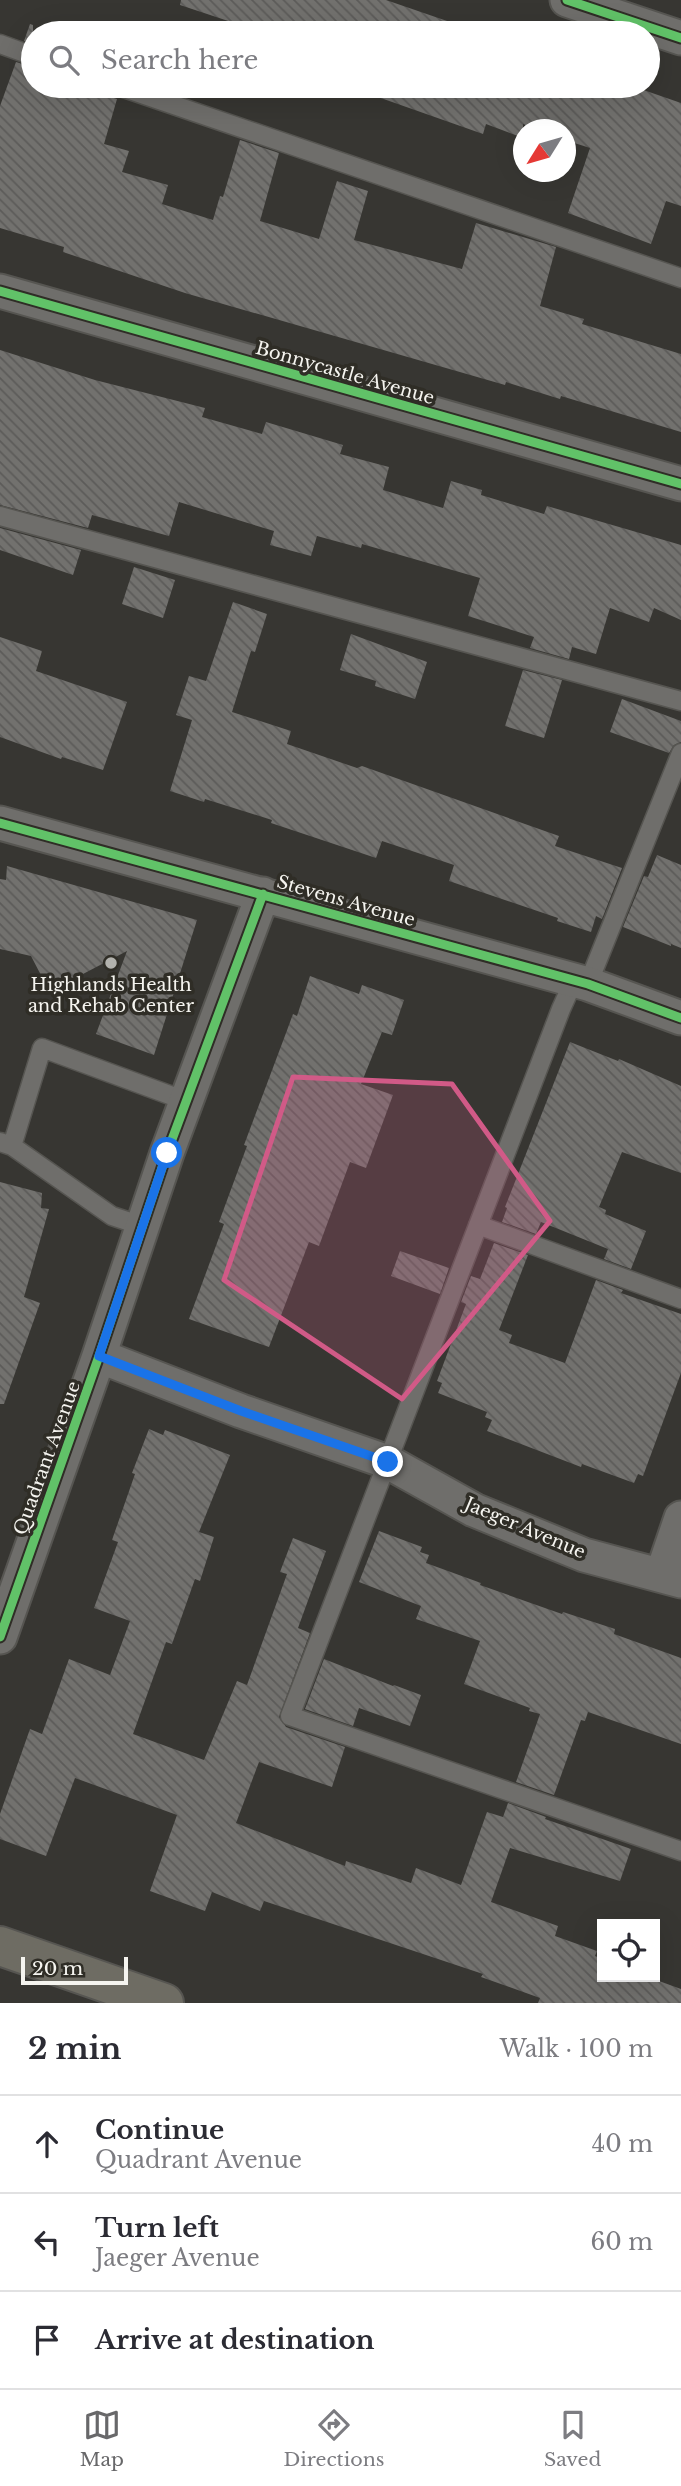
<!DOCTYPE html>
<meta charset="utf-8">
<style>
body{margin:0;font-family:"Libre Baskerville",serif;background:#f7f7f7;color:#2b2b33}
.controls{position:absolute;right:21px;bottom:21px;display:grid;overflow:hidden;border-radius:0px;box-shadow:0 7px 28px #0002}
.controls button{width:63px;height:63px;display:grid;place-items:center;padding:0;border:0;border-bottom:2px solid #e1e1e2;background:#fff;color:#2b2b33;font:35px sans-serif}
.compass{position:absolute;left:513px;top:119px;width:63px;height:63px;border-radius:50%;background:#fff;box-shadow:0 7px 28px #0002;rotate:233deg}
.scale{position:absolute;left:21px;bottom:18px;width:107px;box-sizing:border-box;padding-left:7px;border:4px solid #f5f4ef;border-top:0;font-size:19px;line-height:24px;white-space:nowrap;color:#f5f4ef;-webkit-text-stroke:5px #2f2d26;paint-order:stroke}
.stop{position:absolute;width:21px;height:21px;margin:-16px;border:5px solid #1a73e8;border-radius:50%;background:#fff}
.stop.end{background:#1a73e8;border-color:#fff;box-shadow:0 2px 7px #0008}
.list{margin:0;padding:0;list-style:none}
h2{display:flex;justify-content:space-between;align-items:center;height:91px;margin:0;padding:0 28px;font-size:30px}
h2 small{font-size:23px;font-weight:400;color:#7c7c81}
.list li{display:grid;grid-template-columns:46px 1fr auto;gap:21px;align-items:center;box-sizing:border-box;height:98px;padding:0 28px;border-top:2px solid #e1e1e2}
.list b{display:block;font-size:26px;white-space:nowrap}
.list p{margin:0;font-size:23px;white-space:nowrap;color:#7c7c81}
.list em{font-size:23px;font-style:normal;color:#7c7c81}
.icon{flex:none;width:38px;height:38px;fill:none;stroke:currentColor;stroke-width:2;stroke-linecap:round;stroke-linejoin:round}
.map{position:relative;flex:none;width:681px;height:2003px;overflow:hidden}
.search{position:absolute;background:#fff;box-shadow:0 7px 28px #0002;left:21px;right:21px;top:21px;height:77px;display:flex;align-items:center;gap:18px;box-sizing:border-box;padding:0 24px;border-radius:38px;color:#7c7c81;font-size:26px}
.sheet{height:385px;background:#fff}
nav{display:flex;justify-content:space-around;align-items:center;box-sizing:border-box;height:98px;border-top:2px solid #e1e1e2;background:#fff;font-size:19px;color:#7c7c81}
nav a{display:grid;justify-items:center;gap:4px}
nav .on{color:#68686a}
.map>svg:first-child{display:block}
.building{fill:url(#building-back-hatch)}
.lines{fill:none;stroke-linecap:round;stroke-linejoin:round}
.service-casing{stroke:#565551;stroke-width:21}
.minor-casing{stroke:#565551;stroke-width:37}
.primary-casing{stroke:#565551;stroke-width:42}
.service{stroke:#6f6e6b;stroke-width:18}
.minor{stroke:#6f6e6b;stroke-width:33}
.primary{stroke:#6e6c63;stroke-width:38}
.cycleway-casing{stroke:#2f2d26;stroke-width:13}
.cycleway{stroke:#61c268;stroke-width:9}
.route{stroke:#1a73e8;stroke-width:9}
.marked{fill:#d15a87;fill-opacity:0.2;stroke:#d15a87;stroke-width:5;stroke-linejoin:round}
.poi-dot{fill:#b2b2ad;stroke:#2f2d26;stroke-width:2.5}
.labels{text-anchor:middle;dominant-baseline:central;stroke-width:7;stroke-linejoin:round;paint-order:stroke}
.street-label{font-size:18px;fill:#f5f4ef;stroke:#2f2d26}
.poi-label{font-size:18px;fill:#f5f4ef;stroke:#2f2d26}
</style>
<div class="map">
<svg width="681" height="2003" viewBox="0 0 681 2003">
<defs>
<pattern id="building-back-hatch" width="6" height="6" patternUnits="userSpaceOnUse" patternTransform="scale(1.75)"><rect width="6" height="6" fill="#72716e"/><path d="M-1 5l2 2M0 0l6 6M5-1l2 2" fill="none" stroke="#5c5b59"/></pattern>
</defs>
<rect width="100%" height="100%" fill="#373632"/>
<path class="building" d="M181,0H386L450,22L446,33H264L180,5Z
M30,24L33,25V44L24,41Z
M16,62L33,67V86H75L117,99L104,144L129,151L122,172L168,185L162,204L213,220L220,196L223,197L240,140L279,153L260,221L319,239L337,181L368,191L354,240L462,269L476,223L556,247L540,306L584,319L582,324L681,354V432L561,396L560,399L506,382L505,385L185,293L63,252L64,247L0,228V106Z
M359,86H632L681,103V206L666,201L651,244L568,213L590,148L565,140V130H538L523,124V138L486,124L483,134L358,90Z
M0,350L95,380L205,408L202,417L262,434L266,422L343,445L340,454L389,467L383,490L443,508L451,481L482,490L481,495L544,514L547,506L681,545V620L654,608L649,622L610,608L596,654L572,647L569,659L530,648L534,637L468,616L480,578L362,544L361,548L317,536L311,556L270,545L274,531L179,502L169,536L92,515L88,528L0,505Z
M0,528L81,550L73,575L0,550Z
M134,567L175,580L163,618L122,604Z
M233,602L267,614L255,652L251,651L232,712L291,731L287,744L357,768L362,766L559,836L555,846L622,868L602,919L596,916L591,932L557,921L558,918L449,881L454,865L382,841L376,858L271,823L272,820L205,799L204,802L170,791L192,720L176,715L189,676L206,681Z
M351,634L427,662L415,699L375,686L376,681L340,670Z
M0,637L42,651L36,671L127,702L103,770L62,757L61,759L0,737Z
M523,670L562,680L544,738L505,726Z
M622,699L681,721V742L674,745L669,753L610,732Z
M657,855L681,865V948L671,944V946L623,927L644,876L648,877Z
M7,866L197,920L154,1055L96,1034L127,951L60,986L44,981L31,956L0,949V879L6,880Z
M310,976L359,994L362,985L404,1000L392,1035L382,1032L361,1084L393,1095L366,1168L350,1162L319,1246L309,1242L269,1347L189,1319L224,1224L219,1222L247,1146L244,1145L286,1033L293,1014L297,1016Z
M570,1042L618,1061L619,1059L681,1086V1173L622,1152L599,1207L606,1210L605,1214L646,1231L631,1269L604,1259L608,1249L541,1222L536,1234L502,1222L507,1208L505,1207Z
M0,1182L42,1193L41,1208L49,1209L24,1297L40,1303L4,1404H0Z
M494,1243L528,1255L499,1330L512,1335L509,1343L565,1363L596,1280L623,1290L621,1293L681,1314V1373L643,1476L638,1474L634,1483L582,1464L581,1467L487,1431L492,1420L485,1417L487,1412L438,1393L442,1383L437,1381L466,1304L461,1302L471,1276L480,1279Z
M400,1251L449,1268L440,1294L391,1276Z
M149,1429L163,1435L165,1430L230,1455L199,1532L214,1537L200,1581L195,1579L172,1644L166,1642L133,1734L204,1760L237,1681L247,1685L287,1574L280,1572L293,1538L326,1551L298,1628L310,1633L279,1717L286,1727L345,1747L332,1787L259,1762L236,1823L345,1866L346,1861L411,1883L416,1868L461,1885L487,1812L503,1817L508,1803L546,1817L545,1819L631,1849L620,1881L510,1848L491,1902L558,1926L555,1936L597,1951L595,1956L602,1959V1977H648L681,1989V2003H538L540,1998L481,1977L483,1974L264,1901L260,1911L212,1892L205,1911L150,1891L177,1815L75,1778L46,1856L0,1839V1814L30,1729L42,1734L69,1659L110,1675L130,1621L94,1608L118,1542L112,1540L135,1474L132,1473Z
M379,1531L422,1547L420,1552L429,1555L426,1563L481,1583L480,1585L562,1614L563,1612L615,1629L614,1634L681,1658V1744L588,1712L585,1721L581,1720L554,1795L516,1782L540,1714L529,1711L530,1708L464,1684L480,1641L416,1619L421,1606L359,1582Z
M324,1659L393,1686L394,1685L421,1695L410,1726L359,1708L353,1726L305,1709Z"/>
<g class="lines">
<defs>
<path id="service" d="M0,44L33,56
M118,86L681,278
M0,516L681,701
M574,980L561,1009L290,1716L681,1851
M588,984L681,753
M0,1142L12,1146L112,1216L142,1226
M12,1146L42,1048L186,1101
M478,1225L681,1299"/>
<path id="minor" d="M567,0L681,38
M0,291L681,484
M0,823L588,984L681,1018
M99,1356L241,1411L388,1462L474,1510L584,1555L681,1581
M662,1574L681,1518
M0,1637L99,1356L167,1153L263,894"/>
<path id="primary" d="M0,1946L164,2003"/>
</defs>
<use href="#service" class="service-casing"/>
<use href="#minor" class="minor-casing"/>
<use href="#primary" class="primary-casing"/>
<use href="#service" class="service"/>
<use href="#minor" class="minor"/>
<use href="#primary" class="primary"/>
<defs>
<path id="cycleway" d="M567,0L681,38
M0,291L681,484
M0,823L588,984L681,1018
M0,1637L99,1356L167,1153L263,894"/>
</defs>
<use href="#cycleway" class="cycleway-casing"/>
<use href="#cycleway" class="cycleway"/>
</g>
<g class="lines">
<path class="route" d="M167,1153L99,1356L241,1411L388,1462"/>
</g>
<path class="marked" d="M293,1077L452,1084L550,1221L402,1399L224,1280Z"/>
<circle class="poi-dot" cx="111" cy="963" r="7"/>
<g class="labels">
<g class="street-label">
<text transform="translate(345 373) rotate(16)">Bonnycastle Avenue</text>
<text transform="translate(346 901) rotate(16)">Stevens Avenue</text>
<text transform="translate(47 1458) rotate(-70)">Quadrant Avenue</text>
<text transform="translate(525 1528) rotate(23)">Jaeger Avenue</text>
</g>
<g class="poi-label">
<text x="111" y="985">Highlands Health<tspan x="111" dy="21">and Rehab Center</tspan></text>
</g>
</g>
</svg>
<div class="controls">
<button><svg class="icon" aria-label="locate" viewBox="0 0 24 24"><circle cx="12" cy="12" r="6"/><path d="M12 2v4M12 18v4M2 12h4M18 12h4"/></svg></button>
</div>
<svg class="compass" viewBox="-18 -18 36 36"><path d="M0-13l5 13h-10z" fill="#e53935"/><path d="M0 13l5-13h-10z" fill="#7c7c81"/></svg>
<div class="scale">20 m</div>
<div class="stop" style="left:167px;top:1153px"></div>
<div class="stop end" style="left:388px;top:1462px"></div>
<div class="search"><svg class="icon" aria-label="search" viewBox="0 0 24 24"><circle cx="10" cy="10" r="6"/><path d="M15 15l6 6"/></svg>Search here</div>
</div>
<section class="sheet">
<h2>2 min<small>Walk · 100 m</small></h2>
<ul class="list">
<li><svg class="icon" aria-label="ahead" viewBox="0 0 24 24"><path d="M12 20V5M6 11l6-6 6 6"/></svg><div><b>Continue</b><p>Quadrant Avenue</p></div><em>40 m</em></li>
<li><svg class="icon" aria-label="left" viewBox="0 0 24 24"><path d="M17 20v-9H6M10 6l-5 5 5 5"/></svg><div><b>Turn left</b><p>Jaeger Avenue</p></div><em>60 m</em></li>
<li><svg class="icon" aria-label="arrive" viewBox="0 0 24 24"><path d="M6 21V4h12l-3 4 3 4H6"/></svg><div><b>Arrive at destination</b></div></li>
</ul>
</section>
<nav>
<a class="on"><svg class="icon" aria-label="map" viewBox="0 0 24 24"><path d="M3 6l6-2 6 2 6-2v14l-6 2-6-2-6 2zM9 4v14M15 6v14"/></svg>Map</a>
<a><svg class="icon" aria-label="directions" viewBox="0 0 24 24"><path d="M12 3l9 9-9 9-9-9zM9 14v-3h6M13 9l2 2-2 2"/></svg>Directions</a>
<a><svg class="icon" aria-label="saved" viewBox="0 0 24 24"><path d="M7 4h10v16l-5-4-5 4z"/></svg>Saved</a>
</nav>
